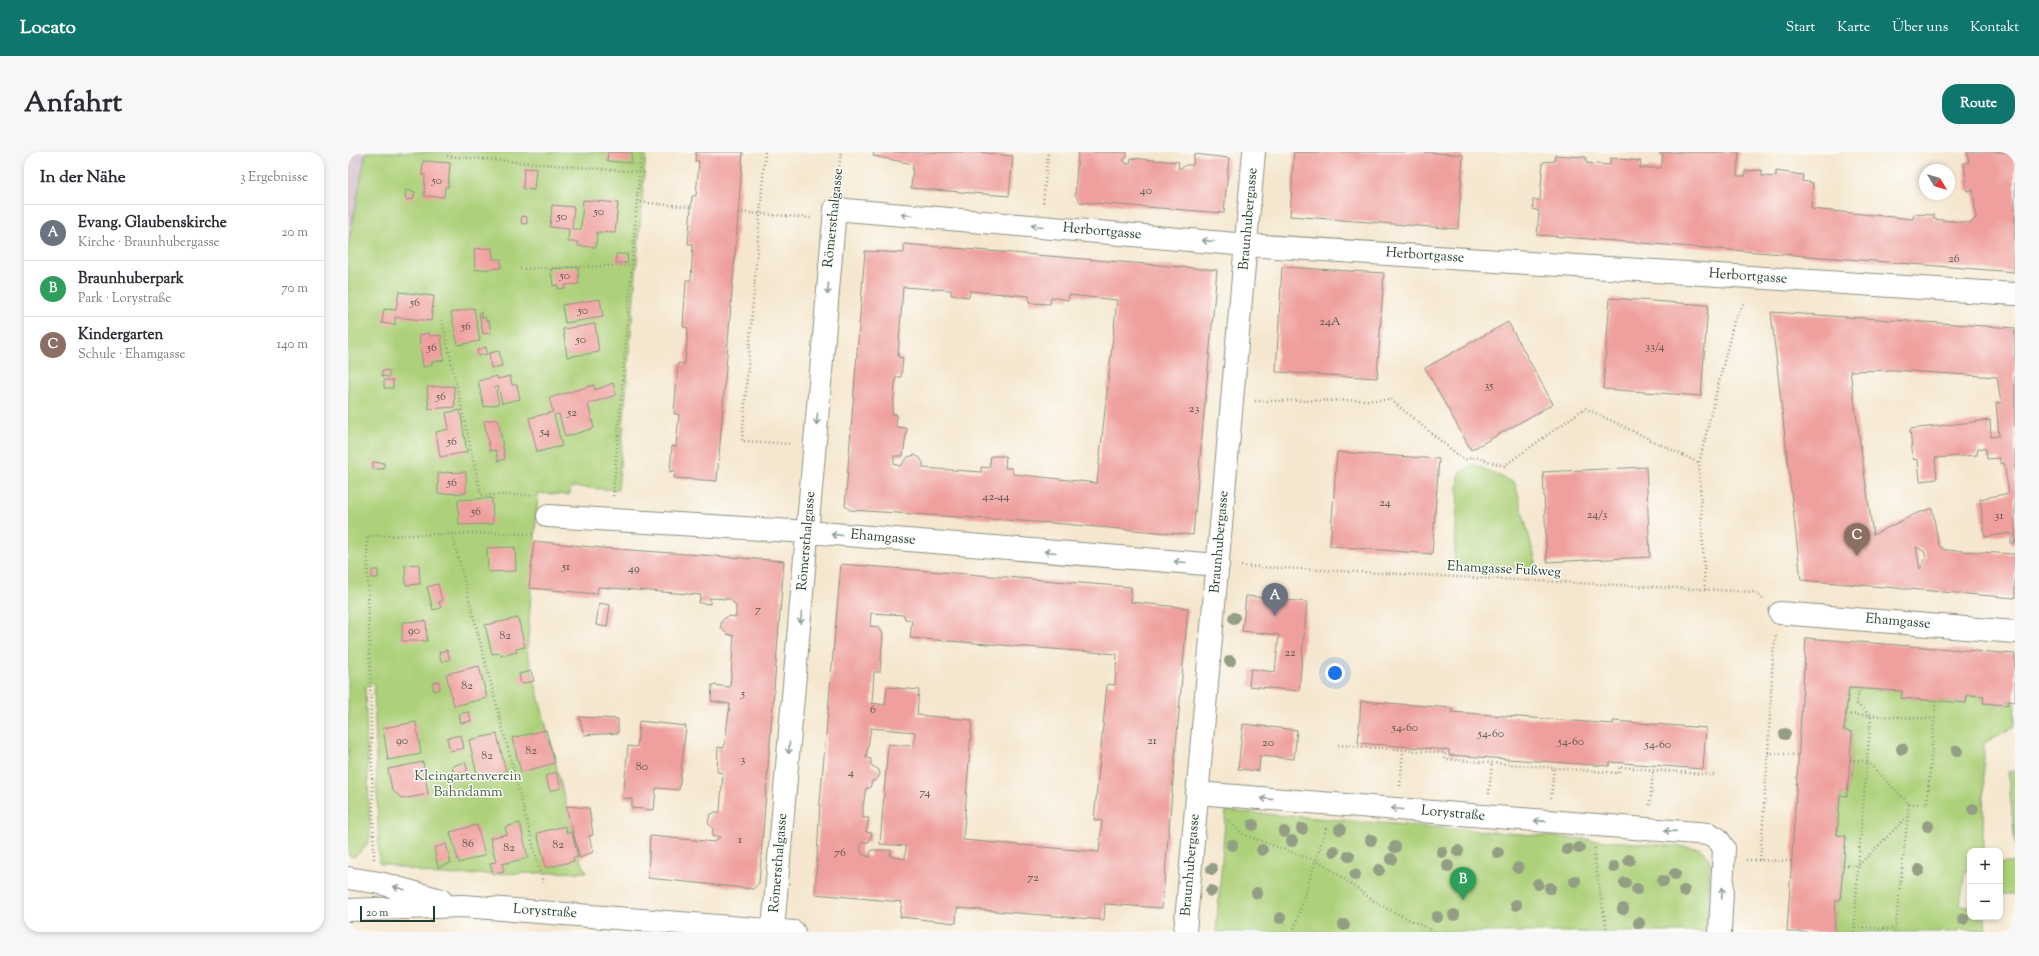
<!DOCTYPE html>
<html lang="de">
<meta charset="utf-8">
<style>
body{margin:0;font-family:"Sorts Mill Goudy",serif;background:#f7f7f7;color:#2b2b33}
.controls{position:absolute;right:12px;bottom:12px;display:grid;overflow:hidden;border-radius:8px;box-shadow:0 2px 6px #0003}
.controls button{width:36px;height:36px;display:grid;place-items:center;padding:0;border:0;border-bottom:1px solid #e1e1e2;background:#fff;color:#2b2b33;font:20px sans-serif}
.compass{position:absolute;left:1571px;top:12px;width:36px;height:36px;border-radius:50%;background:#fff;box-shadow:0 2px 6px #0003;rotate:128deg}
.scale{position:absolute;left:12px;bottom:10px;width:75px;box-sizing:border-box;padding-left:4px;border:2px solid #1f3d34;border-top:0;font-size:11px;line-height:14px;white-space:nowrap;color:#1f3d34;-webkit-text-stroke:3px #fdfcf7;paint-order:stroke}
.you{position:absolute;left:987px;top:521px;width:14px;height:14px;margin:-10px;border:3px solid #fff;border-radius:50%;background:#1a73e8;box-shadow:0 0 0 6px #1a73e833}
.badge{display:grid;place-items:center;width:26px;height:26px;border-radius:50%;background:#0f766e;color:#fff;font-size:13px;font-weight:700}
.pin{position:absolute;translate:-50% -33px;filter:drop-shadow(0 1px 2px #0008)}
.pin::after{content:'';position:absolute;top:21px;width:14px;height:12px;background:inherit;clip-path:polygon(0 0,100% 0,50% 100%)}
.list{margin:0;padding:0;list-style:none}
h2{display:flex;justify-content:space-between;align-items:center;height:52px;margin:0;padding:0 16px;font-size:17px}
h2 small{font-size:13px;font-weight:400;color:#7c7c81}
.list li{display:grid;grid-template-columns:26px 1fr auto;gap:12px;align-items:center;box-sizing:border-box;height:56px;padding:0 16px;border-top:1px solid #e1e1e2}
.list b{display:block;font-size:15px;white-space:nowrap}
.list p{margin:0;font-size:13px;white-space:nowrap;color:#7c7c81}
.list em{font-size:13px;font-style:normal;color:#7c7c81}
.map{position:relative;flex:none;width:1667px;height:780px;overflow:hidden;border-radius:16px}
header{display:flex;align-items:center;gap:24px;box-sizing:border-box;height:56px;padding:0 20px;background:#0f766e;color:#fff}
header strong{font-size:19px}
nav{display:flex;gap:22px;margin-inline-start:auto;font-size:14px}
.intro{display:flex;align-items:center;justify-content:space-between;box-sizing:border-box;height:96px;padding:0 24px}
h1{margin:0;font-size:28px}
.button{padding:10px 18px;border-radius:16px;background:#0f766e;color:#fff;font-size:14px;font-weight:700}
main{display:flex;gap:24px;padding:0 24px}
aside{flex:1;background:#fff;border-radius:16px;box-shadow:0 2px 6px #0003}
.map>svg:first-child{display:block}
.industrial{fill:#d1bdcc}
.green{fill:#add17a;stroke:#668757}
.building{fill:#efa09e;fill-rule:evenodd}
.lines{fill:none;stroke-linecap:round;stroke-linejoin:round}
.minor-casing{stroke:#8a9282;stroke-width:24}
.path{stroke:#8a9282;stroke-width:2.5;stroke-dasharray:1 3;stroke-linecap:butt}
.minor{stroke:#fff;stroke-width:22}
.rail-casing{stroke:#1f3d34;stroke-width:4.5}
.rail{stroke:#fdfcf7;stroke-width:3;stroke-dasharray:9;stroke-linecap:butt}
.tree{fill:#939e84}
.oneway{stroke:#8f9e9a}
.labels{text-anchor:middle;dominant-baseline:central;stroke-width:3;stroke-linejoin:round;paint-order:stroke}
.number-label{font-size:12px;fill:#53564e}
.street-label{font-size:14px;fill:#1f3d34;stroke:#fdfcf7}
.park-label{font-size:14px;fill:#426246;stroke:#fdfcf7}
</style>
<header>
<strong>Locato</strong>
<nav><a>Start</a><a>Karte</a><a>Über uns</a><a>Kontakt</a></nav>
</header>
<div class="intro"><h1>Anfahrt</h1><a class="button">Route</a></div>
<main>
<aside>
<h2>In der Nähe<small>3 Ergebnisse</small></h2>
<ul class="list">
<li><span class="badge" style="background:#6b7280">A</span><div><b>Evang. Glaubenskirche</b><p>Kirche · Braunhubergasse</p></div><em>20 m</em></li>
<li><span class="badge" style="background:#2e9e5b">B</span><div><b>Braunhuberpark</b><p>Park · Lorystraße</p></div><em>70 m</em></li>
<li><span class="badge" style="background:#8d6e63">C</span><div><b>Kindergarten</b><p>Schule · Ehamgasse</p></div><em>140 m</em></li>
</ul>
</aside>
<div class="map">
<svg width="1667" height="780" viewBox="0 0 1667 780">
<rect width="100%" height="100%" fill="#fdfcf7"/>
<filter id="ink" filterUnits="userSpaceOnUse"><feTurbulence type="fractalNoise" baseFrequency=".025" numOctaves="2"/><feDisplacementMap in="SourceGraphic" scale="8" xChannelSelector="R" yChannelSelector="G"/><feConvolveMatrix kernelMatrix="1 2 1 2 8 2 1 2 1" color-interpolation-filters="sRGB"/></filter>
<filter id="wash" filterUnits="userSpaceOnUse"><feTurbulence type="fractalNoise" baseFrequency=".012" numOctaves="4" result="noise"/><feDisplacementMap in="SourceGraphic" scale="16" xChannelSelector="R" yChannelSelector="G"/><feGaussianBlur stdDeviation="0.9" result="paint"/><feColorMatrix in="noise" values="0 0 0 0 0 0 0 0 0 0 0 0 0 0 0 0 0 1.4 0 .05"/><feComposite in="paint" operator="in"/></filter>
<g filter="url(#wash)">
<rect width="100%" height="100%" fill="#f5e7cf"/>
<path class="industrial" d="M0,0H18L0,95Z"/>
<path class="green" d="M18,0H298L270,338L224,335L220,343L190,341L179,499L232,707L239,720L90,723L31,711L26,532L17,535L22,685C19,695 13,700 5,705L0,703V95Z
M1125,312L1167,331L1190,418L1106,413L1111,321Z
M1501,536L1554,539V546L1618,551L1619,543L1636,544L1635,551L1660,553V549L1667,550V574L1636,591L1635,699H1622V719H1617L1612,753L1622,754V765H1637L1638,779L1611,777L1610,780H1486L1488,748H1492L1498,684L1489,683L1492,643L1499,644L1504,581L1496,578Z
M1667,619V694L1660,620Z
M878,659L1351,696L1360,704L1362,710L1358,780H868Z
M1652,711H1667V742H1652Z"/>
<g id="blocks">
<path class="building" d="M260,0H284L283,11L259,9Z
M348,0H395L369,329L326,326L327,318L322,320L324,294L328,295L331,262H326L330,211L337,212L340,176L335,175L338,128H343L345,92H340L344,44H348L351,9H347Z
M526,0H628L665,4L661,44L563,36L565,12L525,4Z
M730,0H779V5L775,8L779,12H782L783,6L831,10L830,16H833L838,13H845L846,2L881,6L876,61L732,50L727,43Z
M946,0H1080L1115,3L1110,77L942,64Z
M1312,0H1391L1389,24H1397V19L1414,18V24L1428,25V19L1455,23L1454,29L1465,31L1463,57L1565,67L1566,62L1586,63V67L1622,71L1628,66L1625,38L1619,39L1616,11L1621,10L1619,0H1665L1667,16V120L1189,83L1191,59L1185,57V48H1192L1195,10L1207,9V3L1238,5V11L1262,13V6L1293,9L1292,16H1313L1315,2L1312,3Z
M75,9L102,11L100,35H97L96,45L76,44L77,23H74Z
M176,16L188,17L186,38L175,37Z
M58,38L67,40L65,48L57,47Z
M235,48L270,51L267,81L249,80L248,95L230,94V90H220L221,77L202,75L204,53L226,55L224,77H233Z
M174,64L179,65V72L173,71Z
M556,92L869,118L845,383L703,371L502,358L497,354L517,99L556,101ZM555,135L603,138V143L621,145L622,139L681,144V151L702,152L703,145L720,148L721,143L769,148L749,331L665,322L664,316H657L658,304H643L641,316L633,315V320L575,316V311L572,306L567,303L560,305L552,314L546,312V304H555L559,276L548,275L549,263L544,262L548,225H553L555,206L550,205Z
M144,96L145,107H153V116L127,118L126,97Z
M268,102H279L280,111H268Z
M230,115L231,132L217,133L218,136L210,137V133L205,134L203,117Z
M934,115L1036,121L1029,226L928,220Z
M51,140L86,144L83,169L47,165V173L34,171L36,157L48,158Z
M1262,146L1360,153L1353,244L1255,237Z
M252,147L255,165L217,171L214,153Z
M126,156L132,189L110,193L103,161Z
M133,160L134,166L137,165L138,169H141L143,181L135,182L131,161Z
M1423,160L1667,176V391L1663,392V381L1637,385L1632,347L1661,341L1656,311L1652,312V306L1639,307L1638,297L1630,296L1629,303L1587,306L1589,327L1572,329L1570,308L1565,307L1562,277L1642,268L1643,285L1651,284L1648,251H1653L1649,225L1545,218L1502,219L1525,383L1565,363L1584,356L1591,394L1597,398L1667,402V446L1453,428ZM1568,395L1576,399L1578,406L1572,417Z
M1160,170L1205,252L1123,298L1077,216Z
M247,172L251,200L219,205L215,177Z
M81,181L82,184L93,183L96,208L84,210V213L75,215L71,183Z
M138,195L139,202L130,204L129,198Z
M151,199L154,214L143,216L141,201Z
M34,218L42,219L41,225L34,224Z
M149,224L150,227L162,224L164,233H169L172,247L154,251L150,234L147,235L151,252L136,255L130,229Z
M36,228H45V236H36Z
M265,231L268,243L240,252L246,276L217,285L211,262L206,263L214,294L189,300L181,266L205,260L201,246L246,233L247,238Z
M106,234L107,255L81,257L79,235Z
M112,258L119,300L92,305L88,280L101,277L98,261Z
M150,267L157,307L150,309L148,298L142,299L136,269Z
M989,300L1091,307L1084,402L982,394Z
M25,310L36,311V317H25Z
M1298,315L1302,405L1199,410L1195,320Z
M118,320V341L90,342V321Z
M144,346L145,372L111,373L110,348Z
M186,389L254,396L436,409L411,731L405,737L300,726L302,684L367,690L372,685L364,684L365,677L360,671L362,663L367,660H372L375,621L369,620L370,595L376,596L382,552L363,549L364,533L382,535L386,484L379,482L373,476V470L379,464L388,465V453L382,447L362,446V452L351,451L353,443L250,435L249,442L181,436Z
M167,395L168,419L140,420L139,396Z
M71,412L72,432L58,433L57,413Z
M493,412L783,435V450L840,456L814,756L757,752L756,768L609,756L608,771L552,765L554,750L467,742L472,650ZM523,461L556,463L557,467L564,468L562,486L769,502L767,533L759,532L746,668L754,669L751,700L615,688L624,568L569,563L571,538L539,535L537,553L524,551L526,520H532L535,482L531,475L522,474ZM523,576L567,580L566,594L540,592L532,692L558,694L557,707L542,704L543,698H523L522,705L515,703L512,697L514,690H521L524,681L518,680L521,666H515V654L518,636H522L524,629L528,628L532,623L531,618L523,613V607L518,606Z
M24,418H30V426H24Z
M90,432L94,449L91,450L93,456L85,458L79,435Z
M898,444L959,450L951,539L901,534L903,517L927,520L931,483L894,479Z
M251,451L262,453L259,475L248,473Z
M170,466L177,495L168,497L169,500L153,504L152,501L144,502L137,473Z
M78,469L79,489H54V470Z
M1458,486L1667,502V550L1660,549V553L1635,551L1636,544L1619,543L1618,551L1553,546L1554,539L1501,536L1496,578L1504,580L1499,644L1492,643L1489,683L1498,684L1492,748H1488L1486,780H1439Z
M99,498L102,507L93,510L91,500Z
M131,514L139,546L106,554L98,522Z
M183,519L186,529L173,532L171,522Z
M91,529L92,537L86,539L84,531Z
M1013,549L1104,556V560L1265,572V569L1358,576L1355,617L1262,610L1261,614L1101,603V598L1010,591Z
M121,560L123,569L113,571L111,562Z
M231,565L270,567V581L236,583Z
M291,569L338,574L331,638L308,636L306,658L284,656V647L275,646L280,594L289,595Z
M68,570L73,602L40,608L35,576Z
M895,572L949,578L946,607L912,604L911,619L890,617Z
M198,578L207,611L173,620L164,586Z
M149,582L158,620L130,627L121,588Z
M113,583L116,596L102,599L99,586Z
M75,610L80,642L55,647L44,638L40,617Z
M117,610L120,620L106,624L104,614Z
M208,620L213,636L202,639L197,624Z
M218,654L241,656L245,683L241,684L245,700L232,706Z
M172,671L180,706L154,712L156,720L145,722L142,711L148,710L142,686L159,682L157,675Z
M129,673L137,703L111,711L102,680Z
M217,674L219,681L224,680L230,705L225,706L226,709L198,716L189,681Z
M98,692L103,711L90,715L86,696Z"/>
</g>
</g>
<g filter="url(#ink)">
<use href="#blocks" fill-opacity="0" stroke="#8a9282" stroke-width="1"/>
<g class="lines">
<defs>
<path id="minor" d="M200,364L460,380L870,413
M1432,461L1667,480
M849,641L1361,682L1369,686L1376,696L1372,780
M0,726L32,731L93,748
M0,758L115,754L446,780
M425,777L487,57L899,93L1667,142
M837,780L906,0"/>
</defs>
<use href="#minor" class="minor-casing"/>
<path class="path" d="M417,0L394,289L444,292
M99,4L291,20
M489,34L493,0
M289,50L343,55
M695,51L700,0
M390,60L463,66
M172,117L284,113
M94,168L133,343H186
M907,249L1043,248L1116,308L1127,305L1156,314L1237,256L1351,311
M265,344L293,0
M104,382L195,731
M893,414L1407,440L1415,447
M1357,438L1351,311L1386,169L1397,149
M1498,562L1586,567
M990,593L1097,601V607L1271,621V615L1366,623
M1420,601L1450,603
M1502,608L1519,609L1523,564L1509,552L1511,537
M1052,634L1055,598
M1141,642L1144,610
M1203,646L1206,615
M1561,652H1579L1588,548
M1302,653L1305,618
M880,668L896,683L974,711L1030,752L1087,780
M1247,696L1246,704L1259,780
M26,707L19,384L146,381L185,382
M1398,708L1444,709
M1412,708L1420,601L1425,502L1428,483
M1495,713L1510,714L1561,663
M1507,775L1547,777
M945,780L978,676
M1506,780L1510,714L1519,609L1561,652L1547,780"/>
<use href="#minor" class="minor"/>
<defs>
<path id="rail" d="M0,3L1,0"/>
</defs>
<use href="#rail" class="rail-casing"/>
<use href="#rail" class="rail"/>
</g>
<g class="tree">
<circle cx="886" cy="466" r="6"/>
<circle cx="882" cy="509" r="6"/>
<circle cx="1437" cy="582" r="6"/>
<circle cx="1554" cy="597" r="6"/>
<circle cx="1609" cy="599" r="6"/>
<circle cx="1625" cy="657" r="6"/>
<circle cx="905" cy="673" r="6"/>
<circle cx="1580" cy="674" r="6"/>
<circle cx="954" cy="677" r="6"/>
<circle cx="992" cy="677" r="6"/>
<circle cx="936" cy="680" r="6"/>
<circle cx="1023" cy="688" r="6"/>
<circle cx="944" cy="689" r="6"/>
<circle cx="884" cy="693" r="6"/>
<circle cx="1047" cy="695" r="6"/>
<circle cx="1231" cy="696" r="6"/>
<circle cx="1219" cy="697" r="6"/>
<circle cx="914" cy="698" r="6"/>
<circle cx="986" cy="699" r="6"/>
<circle cx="1110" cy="699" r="6"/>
<circle cx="1094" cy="700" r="6"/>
<circle cx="1150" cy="701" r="6"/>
<circle cx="1001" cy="704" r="6"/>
<circle cx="1043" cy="707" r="6"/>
<circle cx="1281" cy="708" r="6"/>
<circle cx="1100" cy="714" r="6"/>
<circle cx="1266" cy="715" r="6"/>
<circle cx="1170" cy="716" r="6"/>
<circle cx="864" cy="717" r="6"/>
<circle cx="1031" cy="718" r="6"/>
<circle cx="1571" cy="718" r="6"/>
<circle cx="1327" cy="722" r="6"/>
<circle cx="1007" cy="723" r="6"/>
<circle cx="1227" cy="729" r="6"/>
<circle cx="1315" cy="729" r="6"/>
<circle cx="1277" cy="731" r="6"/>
<circle cx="1190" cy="732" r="6"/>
<circle cx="1202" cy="736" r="6"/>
<circle cx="1289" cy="737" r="6"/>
<circle cx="863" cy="739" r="6"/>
<circle cx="1336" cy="739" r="6"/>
<circle cx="909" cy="741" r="6"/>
<circle cx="1168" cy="753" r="6"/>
<circle cx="1275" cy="757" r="6"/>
<circle cx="1106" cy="763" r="6"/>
<circle cx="1089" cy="765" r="6"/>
<circle cx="932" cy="766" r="6"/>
<circle cx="1615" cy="767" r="6"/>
<circle cx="1291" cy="771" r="6"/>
<circle cx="996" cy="773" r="6"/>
</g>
<defs><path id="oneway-shaft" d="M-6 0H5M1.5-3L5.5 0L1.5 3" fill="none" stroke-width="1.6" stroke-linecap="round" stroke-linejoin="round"/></defs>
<g class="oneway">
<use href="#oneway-shaft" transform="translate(559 63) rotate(-175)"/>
<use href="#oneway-shaft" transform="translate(689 74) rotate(-175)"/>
<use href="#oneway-shaft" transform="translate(860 89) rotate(-175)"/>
<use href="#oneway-shaft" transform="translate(480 137) rotate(95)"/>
<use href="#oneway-shaft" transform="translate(469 267) rotate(95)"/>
<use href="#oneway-shaft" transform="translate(489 383) rotate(-175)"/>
<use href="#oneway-shaft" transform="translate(702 400) rotate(-175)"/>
<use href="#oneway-shaft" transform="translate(832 410) rotate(-175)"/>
<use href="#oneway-shaft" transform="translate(453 466) rotate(95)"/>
<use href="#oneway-shaft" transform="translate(441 596) rotate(95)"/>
<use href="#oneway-shaft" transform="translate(919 647) rotate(-175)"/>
<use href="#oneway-shaft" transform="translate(1049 657) rotate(-175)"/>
<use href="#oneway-shaft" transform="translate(1192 669) rotate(-176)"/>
<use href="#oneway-shaft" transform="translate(1322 679) rotate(-176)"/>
<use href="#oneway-shaft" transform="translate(51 736) rotate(-164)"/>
<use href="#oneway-shaft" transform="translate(1374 741) rotate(-87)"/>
</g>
</g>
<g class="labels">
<g class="number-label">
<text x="89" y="29">50</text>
<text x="798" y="39">40</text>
<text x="251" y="60">50</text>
<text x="214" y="65">50</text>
<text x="1606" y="107">26</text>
<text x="217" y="124">50</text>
<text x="67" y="151">56</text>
<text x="235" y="159">50</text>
<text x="982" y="170">24A</text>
<text x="118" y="175">56</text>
<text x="233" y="188">50</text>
<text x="1307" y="195">33/4</text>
<text x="84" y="196">56</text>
<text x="1141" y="234">35</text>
<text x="93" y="245">56</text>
<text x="846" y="257">23</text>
<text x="224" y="261">52</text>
<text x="197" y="280">54</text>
<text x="104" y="290">56</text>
<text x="104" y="331">56</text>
<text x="648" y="345">42-44</text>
<text x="1037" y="351">24</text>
<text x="128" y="360">56</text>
<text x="1249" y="363">24/3</text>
<text x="1651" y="364">31</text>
<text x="218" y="415">51</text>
<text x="286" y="417">49</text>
<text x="410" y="458">7</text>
<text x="66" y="479">90</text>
<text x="157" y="484">82</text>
<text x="942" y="501">22</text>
<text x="119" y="534">82</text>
<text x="395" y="542">5</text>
<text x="525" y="558">6</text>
<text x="1057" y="576">54-60</text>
<text x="1143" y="582">54-60</text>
<text x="54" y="589">90</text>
<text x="804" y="589">21</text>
<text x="1223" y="590">54-60</text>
<text x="920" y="591">20</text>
<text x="1310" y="593">54-60</text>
<text x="183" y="599">82</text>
<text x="139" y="604">82</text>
<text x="395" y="608">3</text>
<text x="294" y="615">80</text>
<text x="503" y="621">4</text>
<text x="577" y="641">74</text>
<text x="392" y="688">1</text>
<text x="120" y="692">86</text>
<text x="210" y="693">82</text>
<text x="161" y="696">82</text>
<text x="492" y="701">76</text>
<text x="685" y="726">72</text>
</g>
<g class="street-label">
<text transform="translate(486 66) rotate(-84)">Römersthalgasse</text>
<text transform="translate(901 67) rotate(-85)">Braunhubergasse</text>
<text transform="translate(754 80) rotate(5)">Herbortgasse</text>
<text transform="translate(1077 104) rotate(4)">Herbortgasse</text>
<text transform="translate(1400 125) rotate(4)">Herbortgasse</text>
<text transform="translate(535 386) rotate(5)">Ehamgasse</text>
<text transform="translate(459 389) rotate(-85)">Römersthalgasse</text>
<text transform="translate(872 390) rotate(-85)">Braunhubergasse</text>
<text transform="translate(1156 418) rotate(3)">Ehamgasse Fußweg</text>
<text transform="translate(1550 470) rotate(5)">Ehamgasse</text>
<text transform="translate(1105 662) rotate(5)">Lorystraße</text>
<text transform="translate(431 711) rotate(-85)">Römersthalgasse</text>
<text transform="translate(843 713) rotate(-85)">Braunhubergasse</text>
<text transform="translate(197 760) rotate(4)">Lorystraße</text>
</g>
<g class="park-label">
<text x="120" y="625">Kleingartenverein<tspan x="120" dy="16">Bahndamm</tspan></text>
</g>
</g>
</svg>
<div class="controls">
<button>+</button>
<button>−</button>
</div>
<svg class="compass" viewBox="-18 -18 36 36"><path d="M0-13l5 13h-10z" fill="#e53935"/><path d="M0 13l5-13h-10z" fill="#7c7c81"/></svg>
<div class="scale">20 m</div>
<div class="you"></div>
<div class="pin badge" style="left:927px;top:464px;background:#6b7280">A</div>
<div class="pin badge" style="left:1115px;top:748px;background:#2e9e5b">B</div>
<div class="pin badge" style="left:1509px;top:404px;background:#8d6e63">C</div>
</div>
</main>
